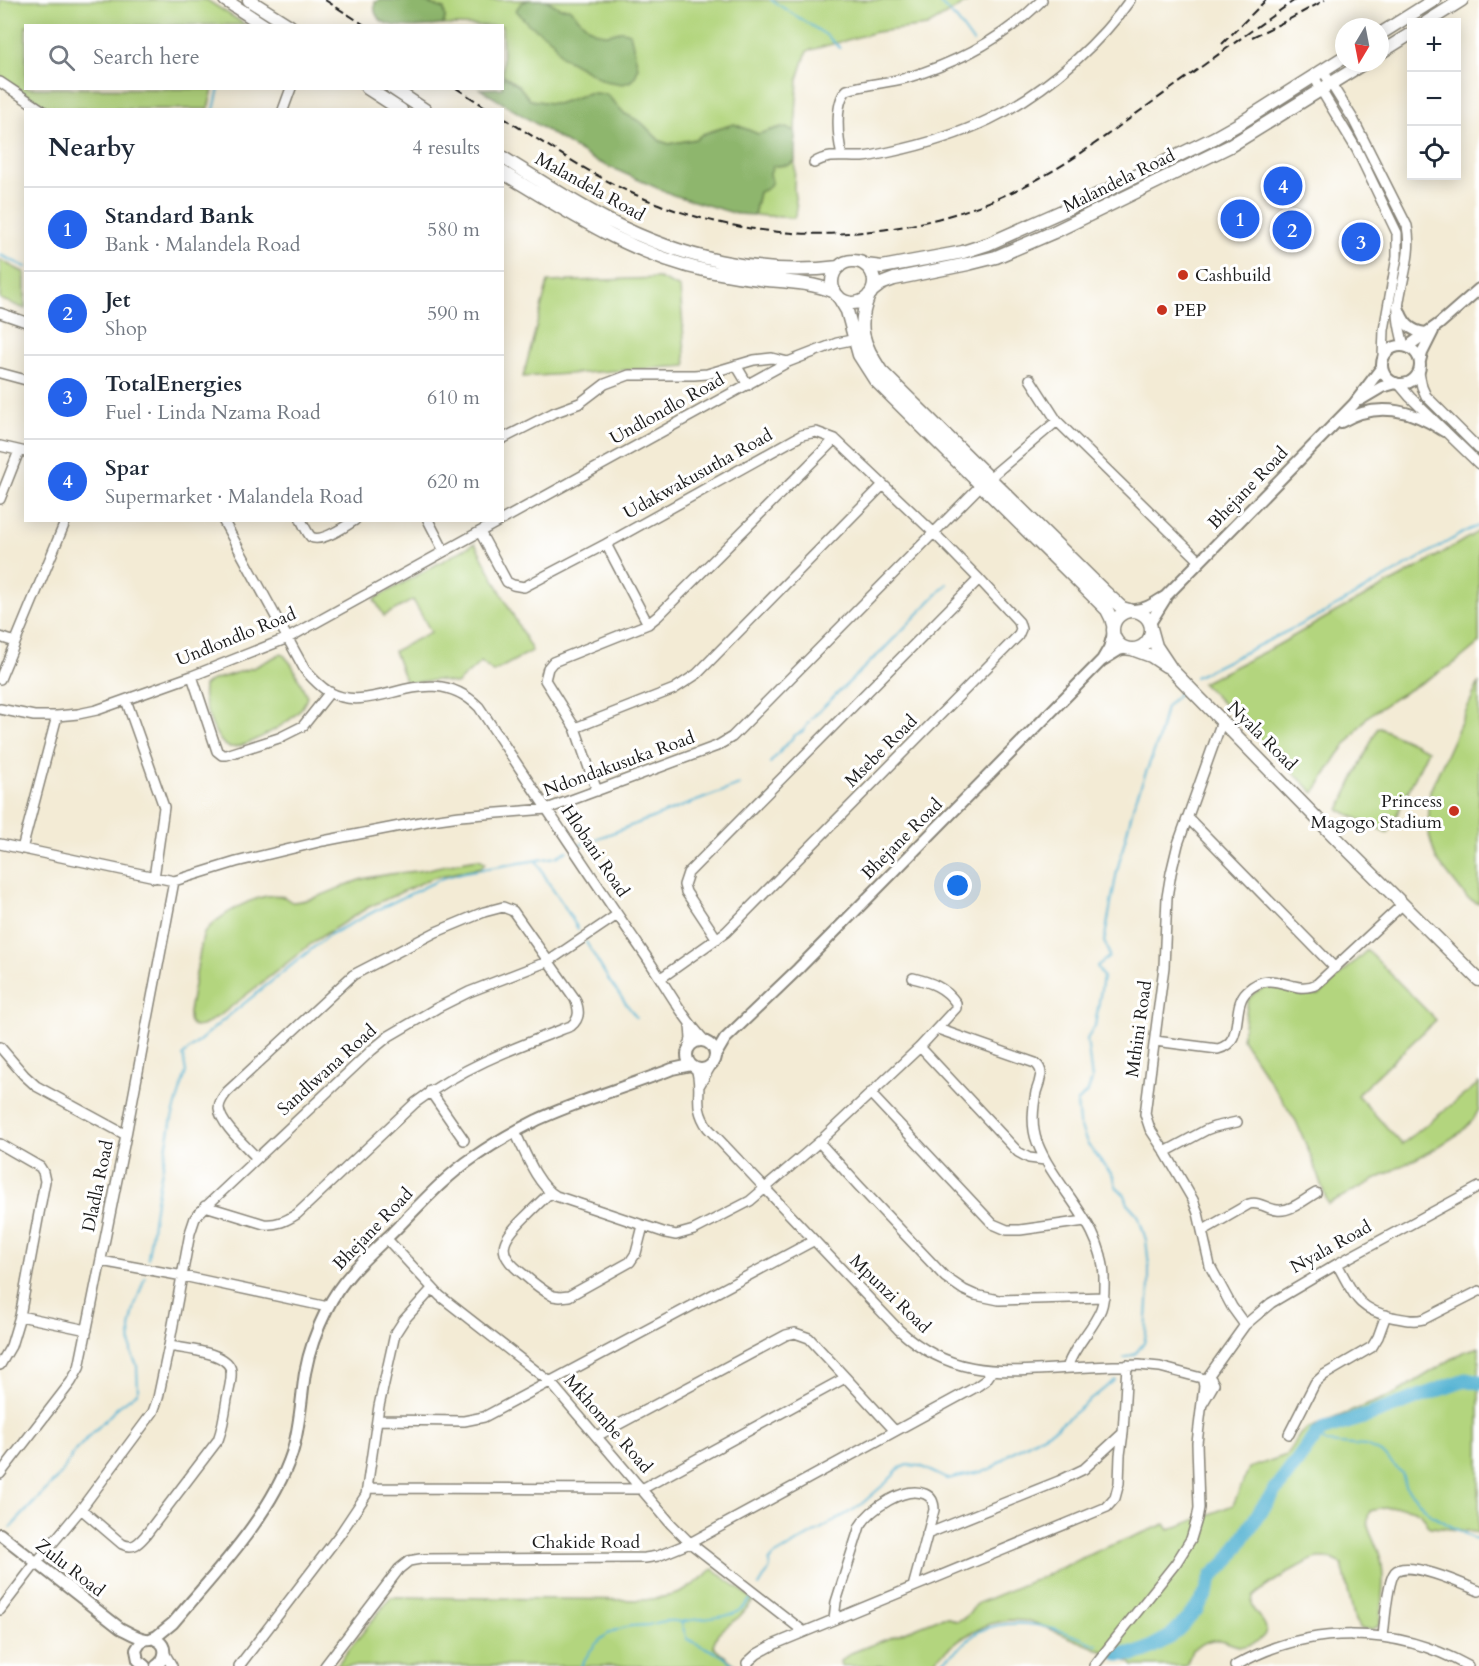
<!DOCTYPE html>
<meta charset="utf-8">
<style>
body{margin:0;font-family:Cardo,serif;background:#f6f6f7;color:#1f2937}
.controls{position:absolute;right:18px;top:18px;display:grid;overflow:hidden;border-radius:0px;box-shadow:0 3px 15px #0003}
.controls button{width:54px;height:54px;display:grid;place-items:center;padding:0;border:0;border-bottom:2px solid #e0e1e3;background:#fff;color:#1f2937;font:30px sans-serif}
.compass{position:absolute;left:1335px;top:18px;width:54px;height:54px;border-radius:50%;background:#fff;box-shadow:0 3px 15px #0003;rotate:190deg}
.you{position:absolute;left:958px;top:886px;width:21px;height:21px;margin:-15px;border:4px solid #fff;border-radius:50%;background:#1a73e8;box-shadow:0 0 0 9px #1a73e833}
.badge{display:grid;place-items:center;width:39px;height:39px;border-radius:50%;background:#2563eb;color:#fff;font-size:20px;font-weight:700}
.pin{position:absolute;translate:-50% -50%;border:3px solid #fff;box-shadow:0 2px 6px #0006}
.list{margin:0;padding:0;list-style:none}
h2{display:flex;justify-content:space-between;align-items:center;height:78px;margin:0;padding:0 24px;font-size:26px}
h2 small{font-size:20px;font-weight:400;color:#747a83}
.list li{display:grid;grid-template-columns:39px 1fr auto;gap:18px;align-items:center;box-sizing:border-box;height:84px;padding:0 24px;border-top:2px solid #e0e1e3}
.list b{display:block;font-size:22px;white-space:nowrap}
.list p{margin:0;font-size:20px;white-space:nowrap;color:#747a83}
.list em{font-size:20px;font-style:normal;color:#747a83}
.icon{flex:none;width:33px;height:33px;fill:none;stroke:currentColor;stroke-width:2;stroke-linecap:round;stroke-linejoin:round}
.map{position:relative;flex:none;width:1479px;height:1666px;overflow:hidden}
.search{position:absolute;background:#fff;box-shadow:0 3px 15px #0003;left:24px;top:24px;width:480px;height:66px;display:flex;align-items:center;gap:15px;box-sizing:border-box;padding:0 21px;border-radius:0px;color:#747a83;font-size:22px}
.panel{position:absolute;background:#fff;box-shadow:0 3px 15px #0003;left:24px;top:108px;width:480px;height:414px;border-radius:0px}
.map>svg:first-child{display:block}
.green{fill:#b3d57e;stroke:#68784d;stroke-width:1.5}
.forest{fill:#8eb66d;stroke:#556944;stroke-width:1.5}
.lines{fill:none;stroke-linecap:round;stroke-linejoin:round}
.stream{stroke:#55b3d3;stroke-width:2}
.river{stroke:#55b3d3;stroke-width:15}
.minor-casing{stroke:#888478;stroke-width:12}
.tertiary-casing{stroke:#888478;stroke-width:14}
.secondary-casing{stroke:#888478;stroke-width:15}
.minor{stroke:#fff;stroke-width:9}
.tertiary{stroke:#fff;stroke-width:10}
.secondary{stroke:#fff;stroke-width:12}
.rail{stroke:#1c1c1c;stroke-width:2;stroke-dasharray:9 4.5;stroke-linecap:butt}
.poi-dot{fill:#c8321e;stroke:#fff;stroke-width:2}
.labels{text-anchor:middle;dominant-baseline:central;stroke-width:6;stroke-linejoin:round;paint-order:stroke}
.street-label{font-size:18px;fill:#1c1c1c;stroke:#fff}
.poi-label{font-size:18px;fill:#1c1c1c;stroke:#fff;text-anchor:start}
</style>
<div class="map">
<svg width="1479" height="1666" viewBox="0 0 1479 1666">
<rect width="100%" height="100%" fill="#fff"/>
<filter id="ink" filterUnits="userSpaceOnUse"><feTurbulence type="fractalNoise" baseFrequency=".0167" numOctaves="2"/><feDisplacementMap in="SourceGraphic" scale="12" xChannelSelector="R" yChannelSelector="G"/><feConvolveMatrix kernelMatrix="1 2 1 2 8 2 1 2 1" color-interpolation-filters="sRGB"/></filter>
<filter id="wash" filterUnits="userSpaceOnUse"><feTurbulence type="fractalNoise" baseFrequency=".008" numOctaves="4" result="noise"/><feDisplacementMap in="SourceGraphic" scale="24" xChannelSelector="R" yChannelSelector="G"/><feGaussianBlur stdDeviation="1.35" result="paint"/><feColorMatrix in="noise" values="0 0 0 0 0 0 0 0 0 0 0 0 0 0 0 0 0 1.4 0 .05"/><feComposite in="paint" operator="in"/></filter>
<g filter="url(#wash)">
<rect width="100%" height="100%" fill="#f3ebd5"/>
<path class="green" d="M0,0H207L246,25L26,26V88L213,89L208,109H51L0,78Z
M418,0H971L927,26L876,32L807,51L798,79L795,131L782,127L758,134L734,124L703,134L696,139L669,144L660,141L641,122L625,114L606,94L589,93L557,104L530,100L519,86L505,77L503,74L502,26L443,25L445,18L444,9Z
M795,160L794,191L797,209L794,218L754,215L759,192L773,166L789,165Z
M0,260L25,273V309L0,299Z
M659,278L680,288L686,366L523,377L548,282Z
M1479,531V643L1455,663L1397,697L1367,717L1338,755L1314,793L1202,683L1276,646L1341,609L1405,575Z
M475,543L532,651L493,672L481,662L456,684L438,680L406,683L394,651L431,632L413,600L384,616L374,599Z
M282,653L292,665L307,696C306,703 300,711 295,715C285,725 242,750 229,747C217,744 206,712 204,700C203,695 204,690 204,686L210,681L255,667Z
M1479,682V904L1467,898L1436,859L1428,831L1430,791Z
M1378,727L1428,750L1388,833L1339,810Z
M479,859L485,862L482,867L432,878L367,908L316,940L222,1014L202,1026L195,1027C188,1023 189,1019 189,1012L203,935C214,917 263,888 284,897C285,897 291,902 292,902C317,901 339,886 363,879C383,874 404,873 424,870C442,866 460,861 479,859Z
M1367,950L1436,1020L1357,1095L1402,1144L1479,1083V1109L1473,1120L1460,1133L1433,1150L1328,1204L1312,1159L1296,1121L1242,1039L1248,1000L1254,993L1265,988H1277L1303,996L1319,995Z
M1479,1347V1533L1468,1531L1431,1527L1428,1525C1420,1502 1389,1506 1370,1511C1362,1527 1376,1540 1380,1556C1386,1577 1381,1602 1380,1624L1373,1629H1361L1355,1621L1342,1564C1335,1560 1326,1557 1319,1558C1305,1560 1264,1587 1253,1597C1248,1615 1266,1617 1266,1630C1265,1640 1248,1647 1240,1646C1230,1645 1223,1638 1213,1640C1206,1641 1198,1646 1192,1650L1186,1666H1133L1129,1662L1030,1621L1010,1620L989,1624L960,1639L939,1656L930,1666H841L840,1661L851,1653L943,1617H947L955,1621L964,1618L969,1614L976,1604L1044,1576L1097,1551L1165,1524L1169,1530L1233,1505L1249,1468L1287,1455L1300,1434L1307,1429L1395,1394L1463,1352Z
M713,1569L754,1600L739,1617L718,1633L713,1645C716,1650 731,1661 737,1666H336L391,1597L644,1600C657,1598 670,1597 682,1592C693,1586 703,1577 713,1569Z"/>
<path class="forest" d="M380,0H419L444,9L445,18L443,25C422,26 369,35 375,2Z
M529,0H546L560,8H569C579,18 591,35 606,34C617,34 618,28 630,33L638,67L636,75L631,81L623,84L605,81L561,56L552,40L527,23L516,10L521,3Z
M503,74L505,77L519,86L530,100L557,104L589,93L606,94L625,114L641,122L660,141L669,144L696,139L703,134L734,124L758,134L782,127L795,131V160L789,165L773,166L770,174L772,182L767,189L759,192L754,215L737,214L673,195L594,160L480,89L502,88Z"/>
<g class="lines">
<path class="stream" d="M771,0L826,35L840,48
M937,0L957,20L973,42
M214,110L219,88
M0,255L26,267
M1195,677L1324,613L1468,530L1479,526
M811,719L873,659L879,654L947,584
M770,763L795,735L803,731L809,722
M580,845L739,785
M537,862L551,887L563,904L578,929
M586,942L610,982L636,1017
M148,1258L156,1201L172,1118L186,1072L183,1055L221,1022L329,935L377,910L443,878L465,872L556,857L567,851
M1124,1358L1135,1354L1144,1343L1146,1334L1149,1286V1266L1146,1240L1138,1215L1128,1204L1125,1195L1117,1188L1113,1176L1088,1145L1079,1123L1077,1103L1088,1091L1092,1080L1087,1039L1095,1026L1103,977L1097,966L1109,957L1108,949L1104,942L1117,871L1134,804L1158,741L1166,707L1180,692
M1316,1435L1326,1443L1366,1446L1381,1453L1402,1473L1405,1486L1432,1516L1473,1538L1479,1539
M10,1528L60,1475L75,1451L118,1407L138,1392L137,1366L131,1352L130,1328L135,1305L145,1277
M759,1586L770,1568L769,1562L774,1556L858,1507L888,1481L898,1469L907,1465L920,1466L947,1479L990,1470L1009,1454L1053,1430L1115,1380
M681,1622C695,1618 726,1619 737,1612C742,1609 747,1603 751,1599
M581,1666C593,1644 604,1631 630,1626C636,1625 642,1626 648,1625C661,1622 667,1619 681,1622L687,1639L721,1655L733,1664L734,1666
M937,1666C947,1658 957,1650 966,1642C971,1638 975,1633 980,1631C1018,1614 1061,1629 1097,1645"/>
<path class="river" d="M1118,1654H1135L1144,1651L1170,1637L1183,1624L1195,1611L1206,1594L1212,1576L1228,1561L1259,1513L1316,1435L1324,1429L1370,1415L1465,1380L1479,1382"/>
</g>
</g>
<g filter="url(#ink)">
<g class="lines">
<defs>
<path id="minor" d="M1323,71L1353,119L1407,226C1413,254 1401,280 1398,308C1397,321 1401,333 1404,346
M1314,76L1321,90L1357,150L1397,233V257L1384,330L1383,357
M0,82L42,110
M283,110L291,88
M842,156C838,139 834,102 847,90C866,84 887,83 906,78C957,63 1004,38 1042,0
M814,163C829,153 846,158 863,157C872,156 881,154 890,152C964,136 1018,112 1075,61C1096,42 1114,23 1130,0
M0,313L26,322
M736,365L748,385
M0,373L26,380
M1419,373L1422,387L1426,396L1479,449
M1030,379L1057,421L1200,561
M1399,384L1410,397L1479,464
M502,439L553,413L580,403L605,384L629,375H694L707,374L754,360L772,358L788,362
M0,446L26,452
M0,499L19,451
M223,520L305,670C312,678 319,686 329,692C376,718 427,656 479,707C533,788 586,869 641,949C663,980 680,1015 706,1042
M301,520C304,525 307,533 311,537C321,543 346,526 355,520
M428,520L444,551
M502,520L788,362L837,343L861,338
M480,532L507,582L513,585L524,587L606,544L802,435L816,432L835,439L933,532L979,579L1019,622L1021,629L1018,636L726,932L661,978
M606,544L648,624
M0,637L15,642
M192,676L217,751L222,755H226L279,738L303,726L330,692
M0,679L66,520
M126,700L164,807L154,878
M0,709L34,716H57L78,714L97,710L192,676L288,638L501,520
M1222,721L1178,844L1171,873L1167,897L1164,967L1145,1114L1150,1129L1165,1152L1193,1200L1198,1213L1210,1266L1232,1307L1245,1325
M575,728L674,689L697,674L883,485
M597,791L575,728L545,680L548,668L553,662L648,624L658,616L835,439
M1188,818L1335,968
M0,844L174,881L236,862L323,841L431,820L460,816L547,809L717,746L732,737L981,485L1057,421
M22,849L57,716
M717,939L686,892L684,885L688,873L979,579
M938,1029L1035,1063C1039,1066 1041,1069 1041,1074C1040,1080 1038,1087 1036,1092C1033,1109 1031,1126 1037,1142C1055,1189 1103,1224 1104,1277C1104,1287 1105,1299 1101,1309C1093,1330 1074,1345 1067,1368
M1155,1041L1218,1049C1246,1042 1230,1007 1247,991C1274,966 1292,997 1317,984L1403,904
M0,1047L24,1075L36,1086L126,1135
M920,1047L1018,1152L1029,1158L1045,1160
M688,1049L691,1039L690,1025
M696,1068C704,1092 691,1104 708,1128L899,1330C948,1374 993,1373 1055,1369C1083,1367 1111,1366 1139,1365L1160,1367L1205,1379
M699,1086L710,1067
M430,1091L464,1140
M870,1093L993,1224L1007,1230H1020L1085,1221
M515,1132C525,1152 537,1185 556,1196L666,1233L676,1235L694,1230L750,1201L819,1142L920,1047L956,1008V1003C945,987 930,982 913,978
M819,1142L858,1185L945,1277L964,1290L975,1295L999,1300L1104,1297
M0,1144L40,1167L43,1172L45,1181L20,1316L11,1346L0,1365
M1165,1152L1206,1130L1214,1127L1237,1122
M550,1193C541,1201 532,1210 523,1219C501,1241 495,1253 523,1274C532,1282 542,1290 553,1296L560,1297L569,1296L630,1262L636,1253L643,1226
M205,1206L264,1224C277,1225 286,1221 297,1214L415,1103C464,1066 514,1048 571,1026C581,1018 579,1009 575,999L513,911L503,907L484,912L436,932L353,975L227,1092C223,1097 219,1102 219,1108C220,1124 246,1146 256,1157
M1202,1231L1249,1204C1260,1201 1267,1209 1277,1210C1291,1212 1305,1199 1316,1193
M386,1238L440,1296L550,1382L671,1524L690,1543L803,1631
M101,1261L183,1276L328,1307
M1337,1264C1354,1294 1356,1309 1392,1317C1403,1319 1413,1322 1424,1319L1479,1291
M20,1316L87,1330
M1207,1378L1245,1325L1271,1303L1337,1264L1479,1187
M1203,1403L1214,1384L1211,1379H1205L1203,1381L1204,1386L1206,1388H1211
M377,1420L464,1421L484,1417L813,1241
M1289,1434L1315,1383L1324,1375L1372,1347L1378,1337L1386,1315
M597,1436L786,1335L795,1333L809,1338L895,1431
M0,1474L71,1382L79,1368L126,1135L174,881
M368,1488L642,1489L845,1378
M81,1509L122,1544C133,1549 138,1544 145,1536L218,1440C223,1427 225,1413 227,1399C229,1390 232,1380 231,1371C229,1352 185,1349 169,1346
M927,1534L1059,1481L1084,1469L1123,1433
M0,1610L36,1563L81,1509L153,1412L158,1398L169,1346L190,1233L195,1218L198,1214L372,1050L389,1036L437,1008L469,992L549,961L617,915
M834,1619L836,1602L860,1526C870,1509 905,1485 925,1494C932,1497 934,1502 934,1510L913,1587
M1383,1636C1385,1622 1387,1582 1395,1572C1407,1559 1465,1585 1479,1591
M165,1654L172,1666
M239,1666L340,1534L366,1495L379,1406L395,1334L404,1320L432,1289
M325,1666L399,1569L409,1561L420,1559L645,1558L658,1556L690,1543L976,1387L986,1380L992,1371
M748,1666L747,1663L757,1654L775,1644L1107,1507L1115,1498L1119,1483L1120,1455L1123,1433L1127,1365
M1094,1666L1176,1563L1191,1539L1197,1519L1199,1508L1197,1443L1204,1386
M1235,1666C1307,1624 1396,1625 1468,1666"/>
<path id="tertiary" d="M1398,307C1403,322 1409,331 1426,333
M1382 365a19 19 0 1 1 38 0a19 19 0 1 1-38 0Z
M1407,347L1439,324L1479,289
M1420,361L1422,353L1433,331
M1360,400L1382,387L1396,383
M1341,422C1377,401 1411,409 1444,431
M1134,610C1146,610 1156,602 1166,596L1354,404L1382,367
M1150,623L1165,599
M1102,660L1109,648L1113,634
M687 1055a14 14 0 1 1 28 0a14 14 0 1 1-28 0Z
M715,1056L725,1039L798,969L1101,661L1119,650L1127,648
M0,1534L120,1628C128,1632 137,1638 146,1639C153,1640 150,1637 156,1640C169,1645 165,1660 156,1666
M150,1639L157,1636L173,1623C215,1573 271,1516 292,1453C300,1427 301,1400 305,1373C309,1351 317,1329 327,1309C342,1278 367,1257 391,1234C418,1207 443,1178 474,1157C494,1143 515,1131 537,1120C580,1100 627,1087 672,1069L691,1065
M145,1666L138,1660L136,1650L141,1642L146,1639"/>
<path id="secondary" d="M225,0L265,26
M249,0L290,26
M1427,22L1462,0
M1380,34L1434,0
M1380,53L1412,33
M367,88L401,110
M392,88L425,110
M502,157C537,179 572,202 609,221C679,257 759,277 839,267
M502,172C568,212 632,255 708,271C728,275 748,278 767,280C791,282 813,283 835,292
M832 282a21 21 0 1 1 42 0a21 21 0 1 1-42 0Z
M865,265L882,267L963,252L988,244L1087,200L1214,138L1237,125L1344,57
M872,291L881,284L894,279L968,264L996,257L1054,232L1230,146L1364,63
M869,295C856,327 863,344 881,371L1106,593L1122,608L1129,610
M838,296L847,311L859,355L875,380L1107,610L1111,618L1113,625
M1113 630a19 19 0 1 1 38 0a19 19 0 1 1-38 0Z
M1151,628L1156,646L1172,670L1339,841L1479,980
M1132,649L1151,656L1166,666"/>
</defs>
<use href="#minor" class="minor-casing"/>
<use href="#tertiary" class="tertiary-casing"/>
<use href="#secondary" class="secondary-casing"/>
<use href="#minor" class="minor"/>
<use href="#tertiary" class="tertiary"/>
<use href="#secondary" class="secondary"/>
<path class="rail" d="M325,0L366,26
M1252,37L1288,20L1325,0
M1222,44L1266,0
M456,88L490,110
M502,117C546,144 589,174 636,195C765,252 914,246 1038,179C1074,160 1107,135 1140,111C1192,74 1243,36 1295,0"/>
</g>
</g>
<g class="poi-dot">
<circle cx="1183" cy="275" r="6"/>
<circle cx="1162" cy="310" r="6"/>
<circle cx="1454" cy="811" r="6"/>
</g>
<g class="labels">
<g class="street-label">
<text transform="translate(1119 181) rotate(-26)">Malandela Road</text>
<text transform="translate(590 187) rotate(29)">Malandela Road</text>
<text transform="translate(667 409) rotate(-29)">Undlondlo Road</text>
<text transform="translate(698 474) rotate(-29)">Udakwakusutha Road</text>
<text transform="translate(1248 488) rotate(-46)">Bhejane Road</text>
<text transform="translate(236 637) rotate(-22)">Undlondlo Road</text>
<text transform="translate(1262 736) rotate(45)">Nyala Road</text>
<text transform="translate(881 751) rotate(-45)">Msebe Road</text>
<text transform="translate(619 764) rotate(-20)">Ndondakusuka Road</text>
<text transform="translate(902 839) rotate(-45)">Bhejane Road</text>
<text transform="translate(595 851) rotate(56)">Hlobani Road</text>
<text transform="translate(1139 1029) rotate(-82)">Mthini Road</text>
<text transform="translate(327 1070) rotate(-42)">Sandlwana Road</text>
<text transform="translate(98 1186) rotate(-78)">Dladla Road</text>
<text transform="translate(373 1229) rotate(-46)">Bhejane Road</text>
<text transform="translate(1331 1247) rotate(-29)">Nyala Road</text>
<text transform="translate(890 1294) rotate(44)">Mpunzi Road</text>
<text transform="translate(608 1424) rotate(49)">Mkhombe Road</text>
<text x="586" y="1542">Chakide Road</text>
<text transform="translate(70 1568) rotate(38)">Zulu Road</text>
</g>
<g class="poi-label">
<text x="1195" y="275">Cashbuild</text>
<text x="1174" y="310">PEP</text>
<text x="1442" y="801" text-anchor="end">Princess<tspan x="1442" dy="21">Magogo Stadium</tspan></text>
</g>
</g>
</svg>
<div class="controls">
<button>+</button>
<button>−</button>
<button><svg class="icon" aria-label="locate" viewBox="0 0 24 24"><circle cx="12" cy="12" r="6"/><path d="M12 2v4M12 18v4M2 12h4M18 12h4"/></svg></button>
</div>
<svg class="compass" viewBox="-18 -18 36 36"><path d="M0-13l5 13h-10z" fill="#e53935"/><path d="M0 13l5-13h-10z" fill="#747a83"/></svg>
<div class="you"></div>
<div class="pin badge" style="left:1240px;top:219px">1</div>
<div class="pin badge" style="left:1292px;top:230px">2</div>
<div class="pin badge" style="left:1361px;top:242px">3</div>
<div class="pin badge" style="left:1283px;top:186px">4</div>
<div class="search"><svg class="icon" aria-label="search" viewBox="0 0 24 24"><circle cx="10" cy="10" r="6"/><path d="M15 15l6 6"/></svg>Search here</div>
<section class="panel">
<h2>Nearby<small>4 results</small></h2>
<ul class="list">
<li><span class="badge">1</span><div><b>Standard Bank</b><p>Bank · Malandela Road</p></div><em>580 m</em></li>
<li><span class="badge">2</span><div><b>Jet</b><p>Shop</p></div><em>590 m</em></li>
<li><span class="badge">3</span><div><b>TotalEnergies</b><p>Fuel · Linda Nzama Road</p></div><em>610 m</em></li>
<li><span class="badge">4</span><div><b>Spar</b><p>Supermarket · Malandela Road</p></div><em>620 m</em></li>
</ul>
</section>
</div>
